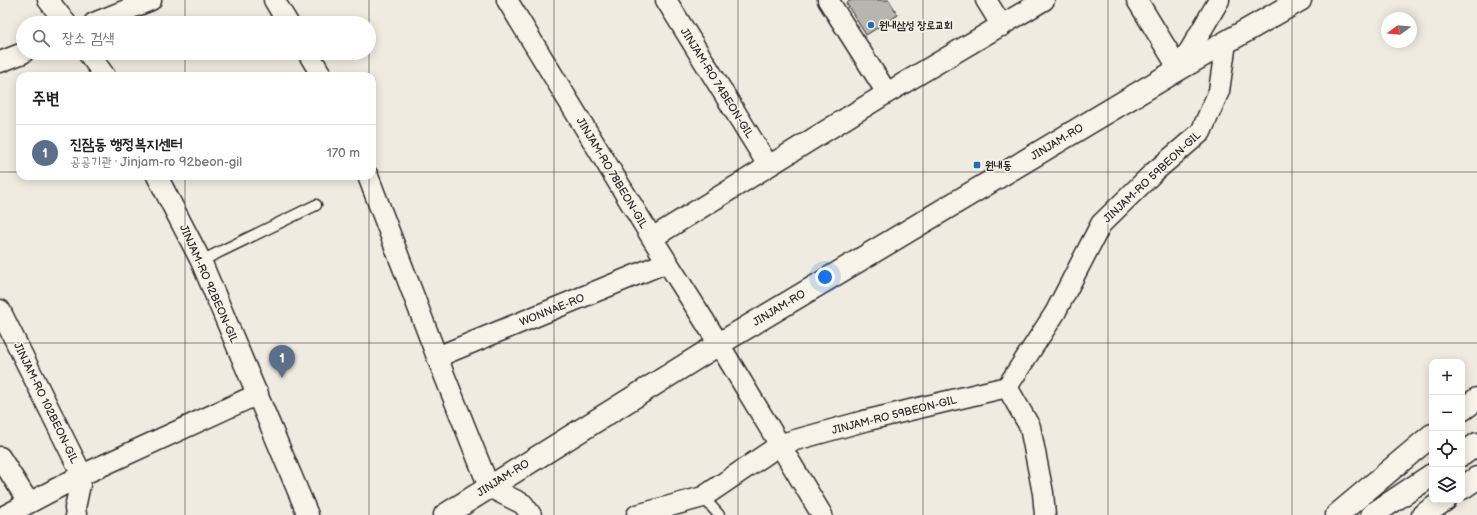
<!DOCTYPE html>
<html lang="ko">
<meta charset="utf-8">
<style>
body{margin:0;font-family:"Balsamiq Sans","Poor Story",sans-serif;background:#f2f2f2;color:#202124}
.controls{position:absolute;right:12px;bottom:12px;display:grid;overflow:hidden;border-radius:8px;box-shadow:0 2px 10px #0003}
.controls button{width:36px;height:36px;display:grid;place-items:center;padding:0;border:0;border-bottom:1px solid #e0e0e0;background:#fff;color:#202124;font:20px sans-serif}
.compass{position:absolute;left:1381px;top:12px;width:36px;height:36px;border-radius:50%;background:#fff;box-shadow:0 2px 10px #0003;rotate:254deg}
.you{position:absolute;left:825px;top:277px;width:14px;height:14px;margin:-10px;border:3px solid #fff;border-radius:50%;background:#1a73e8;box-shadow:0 0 0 6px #1a73e833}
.badge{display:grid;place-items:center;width:26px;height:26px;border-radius:50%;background:#1a73e8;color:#fff;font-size:13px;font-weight:700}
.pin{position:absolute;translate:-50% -33px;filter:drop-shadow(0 1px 2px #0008)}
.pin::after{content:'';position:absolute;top:21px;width:14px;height:12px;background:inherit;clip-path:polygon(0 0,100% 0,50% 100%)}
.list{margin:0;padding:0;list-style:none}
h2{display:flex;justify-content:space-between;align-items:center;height:52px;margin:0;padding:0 16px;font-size:17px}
h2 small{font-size:13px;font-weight:400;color:#757577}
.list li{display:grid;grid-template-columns:26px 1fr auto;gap:12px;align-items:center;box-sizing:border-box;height:56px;padding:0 16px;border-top:1px solid #e0e0e0}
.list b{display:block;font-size:15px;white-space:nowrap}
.list p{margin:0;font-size:13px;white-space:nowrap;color:#757577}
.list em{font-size:13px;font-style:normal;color:#757577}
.icon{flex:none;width:22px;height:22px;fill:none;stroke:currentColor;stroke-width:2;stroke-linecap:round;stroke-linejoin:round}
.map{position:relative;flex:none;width:1477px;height:515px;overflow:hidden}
.search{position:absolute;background:#fff;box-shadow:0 2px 10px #0003;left:16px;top:16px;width:360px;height:44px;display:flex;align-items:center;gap:10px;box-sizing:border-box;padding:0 14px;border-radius:22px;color:#757577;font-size:15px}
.panel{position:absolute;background:#fff;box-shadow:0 2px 10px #0003;left:16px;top:72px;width:360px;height:108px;border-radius:12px}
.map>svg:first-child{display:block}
.building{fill:#b8b5ae;stroke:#2b2b2b}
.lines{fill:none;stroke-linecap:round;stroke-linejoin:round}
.lane-casing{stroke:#2b2b2b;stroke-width:13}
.street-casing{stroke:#2b2b2b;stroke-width:23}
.secondary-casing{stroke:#2b2b2b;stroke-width:25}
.highway-casing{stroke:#2b2b2b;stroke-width:25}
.lane{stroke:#f7f3e8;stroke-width:10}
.street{stroke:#f7f3e8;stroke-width:20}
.secondary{stroke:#f7f3e8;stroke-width:22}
.highway{stroke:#f7f3e8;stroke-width:22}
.grid{fill:none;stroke:#2b2b2b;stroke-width:1;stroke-opacity:0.55}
.poi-dot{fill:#1f6fb2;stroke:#f7f3e8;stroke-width:1.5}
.labels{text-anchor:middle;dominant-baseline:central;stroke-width:3;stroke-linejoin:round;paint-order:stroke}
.poi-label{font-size:11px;font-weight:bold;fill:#2b2b2b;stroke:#f7f3e8;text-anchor:start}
.street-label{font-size:11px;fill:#2b2b2b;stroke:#f7f3e8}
</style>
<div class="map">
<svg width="1477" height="515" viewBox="0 0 1477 515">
<rect width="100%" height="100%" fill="#efebe0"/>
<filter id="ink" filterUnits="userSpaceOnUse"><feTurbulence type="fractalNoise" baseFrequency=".025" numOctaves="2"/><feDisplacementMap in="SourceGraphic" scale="8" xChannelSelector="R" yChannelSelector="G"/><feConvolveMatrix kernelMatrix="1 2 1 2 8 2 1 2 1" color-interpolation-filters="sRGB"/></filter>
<g filter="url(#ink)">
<path class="building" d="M852,0H889L898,15L866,35L846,3Z"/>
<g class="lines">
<defs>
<path id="lane" d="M201,261L316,205
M703,497L719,515"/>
<path id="street" d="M48,0L66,23
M274,0L288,23
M507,0L652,238L719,344L822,515
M666,0L768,165
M828,0L887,93
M986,0L1002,26
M1137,0L1179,69L1219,0
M94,23L151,0
M88,53L105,76
M308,53L322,76
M0,62L23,53
M157,176L201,261L308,515
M368,176L437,357L489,487L523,504L531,515
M652,238L887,93L1044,0
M0,310L82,475L75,508L76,515
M437,357L667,262
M1007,387L1055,313L1101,224L1153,173L1201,132L1219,91L1226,42
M0,457L29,503
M6,515L82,475L258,394
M637,515L703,497L781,444L864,421L1007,387L1030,427L1043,493L1045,515"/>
<path id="secondary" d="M445,515L719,344L1179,69L1300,0"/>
<path id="highway" d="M1462,410L1477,399
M1462,455L1477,444
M1462,488L1477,478
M1337,515L1432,435
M1372,515L1432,475
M1423,515L1445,500"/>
</defs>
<use href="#lane" class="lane-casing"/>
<use href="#street" class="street-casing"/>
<use href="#secondary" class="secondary-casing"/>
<use href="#highway" class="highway-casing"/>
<use href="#lane" class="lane"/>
<use href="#street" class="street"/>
<use href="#secondary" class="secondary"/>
<use href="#highway" class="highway"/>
</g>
</g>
<path class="grid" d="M185,0V23M369,0V76M554,0V515M738,0V515M923,0V515M1108,0V515M1292,0V515M185,53V76M0,172H20M372,172H1477M185,176V515M369,176V515M0,343H1477"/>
<g class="poi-dot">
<circle cx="871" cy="25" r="4"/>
<rect x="973" y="161" width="8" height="8" rx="2"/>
</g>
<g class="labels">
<g class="poi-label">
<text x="879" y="25">원내삼성 장로교회</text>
<text x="985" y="165">원내동</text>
</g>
<g class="street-label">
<text transform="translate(717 83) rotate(58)">JINJAM-RO 74BEON-GIL</text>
<text transform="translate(1057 142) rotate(-31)">JINJAM-RO</text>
<text transform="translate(612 173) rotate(59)">JINJAM-RO 78BEON-GIL</text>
<text transform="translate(1152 177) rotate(-43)">JINJAM-RO 59BEON-GIL</text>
<text transform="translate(209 284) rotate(66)">JINJAM-RO 92BEON-GIL</text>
<text transform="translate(779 308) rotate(-31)">JINJAM-RO</text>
<text transform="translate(552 310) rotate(-22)">WONNAE-RO</text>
<text transform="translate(46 403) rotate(64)">JINJAM-RO 102BEON-GIL</text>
<text transform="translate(894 415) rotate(-14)">JINJAM-RO 59BEON-GIL</text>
<text transform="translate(503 478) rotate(-32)">JINJAM-RO</text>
</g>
</g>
</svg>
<div class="controls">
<button>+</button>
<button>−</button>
<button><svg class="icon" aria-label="locate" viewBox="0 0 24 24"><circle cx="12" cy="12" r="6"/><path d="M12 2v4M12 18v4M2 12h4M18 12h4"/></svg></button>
<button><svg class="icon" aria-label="layers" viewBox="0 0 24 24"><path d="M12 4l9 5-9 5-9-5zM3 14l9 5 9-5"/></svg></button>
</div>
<svg class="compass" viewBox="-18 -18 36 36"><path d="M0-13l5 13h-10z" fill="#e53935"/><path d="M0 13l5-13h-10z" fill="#757577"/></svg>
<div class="you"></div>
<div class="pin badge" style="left:282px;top:378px;background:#5c6f8a">1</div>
<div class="search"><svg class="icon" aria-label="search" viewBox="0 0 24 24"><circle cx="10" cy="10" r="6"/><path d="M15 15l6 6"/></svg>장소 검색</div>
<section class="panel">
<h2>주변<small></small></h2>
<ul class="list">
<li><span class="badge" style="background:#5c6f8a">1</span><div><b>진잠동 행정복지센터</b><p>공공기관 · Jinjam-ro 92beon-gil</p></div><em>170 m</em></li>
</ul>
</section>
</div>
